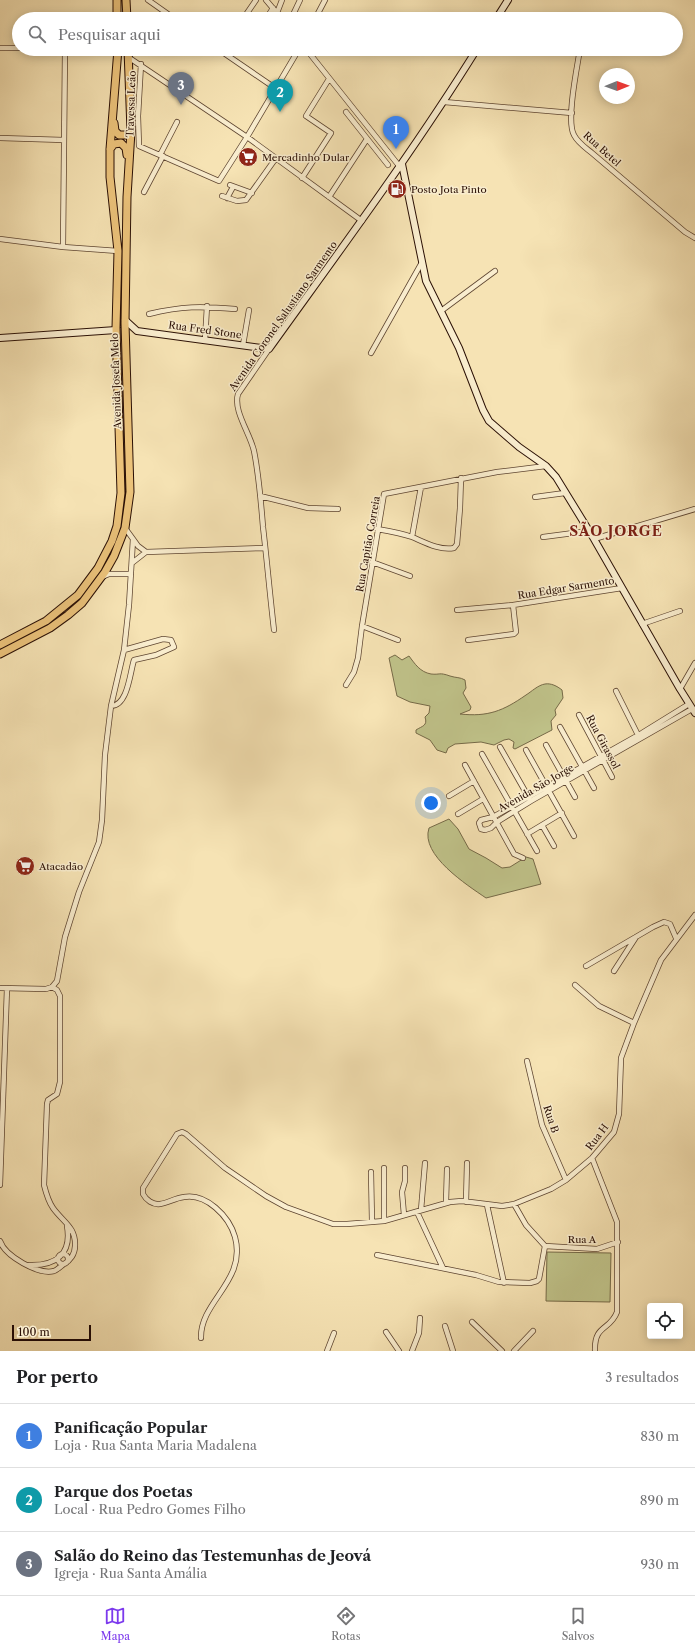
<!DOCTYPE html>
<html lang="pt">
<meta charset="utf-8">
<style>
body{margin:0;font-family:"Libre Caslon Text",serif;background:#f2f2f2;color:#202124}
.controls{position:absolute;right:12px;bottom:12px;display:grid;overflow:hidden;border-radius:4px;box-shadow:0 2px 10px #0003}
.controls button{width:36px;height:36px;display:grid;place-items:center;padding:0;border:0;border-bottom:1px solid #e0e0e0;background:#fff;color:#202124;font:20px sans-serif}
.compass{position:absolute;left:599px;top:68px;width:36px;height:36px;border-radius:50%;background:#fff;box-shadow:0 2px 10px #0003;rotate:89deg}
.scale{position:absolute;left:12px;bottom:10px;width:79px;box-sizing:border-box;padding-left:4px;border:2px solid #2b1005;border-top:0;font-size:11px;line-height:14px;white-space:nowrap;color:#2b1005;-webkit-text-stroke:3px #f9edce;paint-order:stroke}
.you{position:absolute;left:431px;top:803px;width:14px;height:14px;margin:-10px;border:3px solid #fff;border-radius:50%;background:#1a73e8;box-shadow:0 0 0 6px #1a73e833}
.badge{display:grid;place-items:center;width:26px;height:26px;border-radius:50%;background:#7c3aed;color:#fff;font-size:13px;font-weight:700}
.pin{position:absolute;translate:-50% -33px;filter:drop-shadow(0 1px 2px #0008)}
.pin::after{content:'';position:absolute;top:21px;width:14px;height:12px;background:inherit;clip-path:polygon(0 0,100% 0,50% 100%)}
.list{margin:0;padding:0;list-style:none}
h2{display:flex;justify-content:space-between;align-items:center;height:52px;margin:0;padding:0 16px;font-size:17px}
h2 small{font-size:13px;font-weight:400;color:#757577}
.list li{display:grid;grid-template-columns:26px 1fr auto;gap:12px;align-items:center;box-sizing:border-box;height:64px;padding:0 16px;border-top:1px solid #e0e0e0}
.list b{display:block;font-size:15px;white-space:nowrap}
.list p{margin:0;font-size:13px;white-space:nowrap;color:#757577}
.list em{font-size:13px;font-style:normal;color:#757577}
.icon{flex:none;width:22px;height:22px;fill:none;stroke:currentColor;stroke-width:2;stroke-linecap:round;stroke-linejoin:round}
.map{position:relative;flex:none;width:695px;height:1351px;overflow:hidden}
.search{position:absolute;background:#fff;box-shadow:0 2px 10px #0003;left:12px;right:12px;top:12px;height:44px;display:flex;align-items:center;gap:10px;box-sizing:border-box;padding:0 14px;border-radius:22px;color:#757577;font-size:15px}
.sheet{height:244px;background:#fff}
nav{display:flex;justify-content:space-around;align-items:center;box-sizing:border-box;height:56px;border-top:1px solid #e0e0e0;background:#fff;font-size:11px;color:#757577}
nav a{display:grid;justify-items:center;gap:2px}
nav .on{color:#7c3aed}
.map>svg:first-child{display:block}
.green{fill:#c0c38a;stroke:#766a48}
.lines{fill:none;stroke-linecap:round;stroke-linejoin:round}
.street-casing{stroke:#5e4531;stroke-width:6}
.secondary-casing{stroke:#2b1005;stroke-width:8}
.primary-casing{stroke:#2b1005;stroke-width:9}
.street{stroke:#f9edce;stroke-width:4.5}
.secondary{stroke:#f9edce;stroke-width:6}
.primary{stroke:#ebc27a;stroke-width:7}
.labels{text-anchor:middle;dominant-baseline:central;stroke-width:3;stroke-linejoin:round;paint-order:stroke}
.street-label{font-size:10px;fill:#2b1005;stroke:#f9edce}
.poi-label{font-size:10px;fill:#2b1005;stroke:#f9edce;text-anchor:start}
.district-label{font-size:14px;font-weight:bold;letter-spacing:1px;fill:#7a1f14;stroke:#f9edce}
</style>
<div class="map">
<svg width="695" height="1351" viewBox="0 0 695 1351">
<rect width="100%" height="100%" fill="#f6e3b4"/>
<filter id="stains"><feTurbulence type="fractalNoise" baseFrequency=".005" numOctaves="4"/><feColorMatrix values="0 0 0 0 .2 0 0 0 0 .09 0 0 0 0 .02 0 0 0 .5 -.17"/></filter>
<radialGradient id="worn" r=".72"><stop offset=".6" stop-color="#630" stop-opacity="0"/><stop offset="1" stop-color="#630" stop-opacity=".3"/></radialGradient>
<path class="green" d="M395,655L402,660L409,656C415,664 420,672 431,674C440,675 439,672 450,676C456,678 460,677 465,680L466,688L463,693L471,707L470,710L460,714C488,717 503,711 526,695C531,692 538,685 545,684C551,683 557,686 562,690L563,698L555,710L556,715L551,721L552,730L515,749L513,748L514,742L509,739L504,740L494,745L481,742L455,744L448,748L446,753L437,750L430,740L416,733V730C422,726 428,726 425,717L429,713L430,706L410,702L397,696L389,658Z
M449,819L458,829L469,849L486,858L502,868L510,867L526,857L533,859L541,884L486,898C467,885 420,855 429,828Z
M547,1252L611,1253L610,1302L546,1301Z"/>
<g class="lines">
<defs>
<path id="street" d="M148,0L175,19
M266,0L282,19
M277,13L282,0
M318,15L341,17
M498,15L516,19
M243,19L256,0
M266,19L273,8
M291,19L300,0
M315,19L325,0
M0,48H19
M106,49H118
M218,49L275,88
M306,49L400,167
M580,49C577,68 566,121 574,135C578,143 586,148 592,153L685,232L695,238
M128,57L247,137L362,221
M141,64L138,116L139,146L219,181L247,137L299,49
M444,102L572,113
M346,112L388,165
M0,138L64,140
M160,155L177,122
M302,178L331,133L306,116L329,79
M230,185L252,193
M144,192L163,156
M222,196L237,201L246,200L276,158
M329,197L367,139
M227,198L233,187
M0,239L63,247L118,251
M63,247L65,49
M441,311L495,271
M149,314C182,306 201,306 235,309
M205,340L207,306
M243,345L249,310
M269,349L238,394C233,411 250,433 254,451C259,476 261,502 263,527C267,561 270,596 274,630
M371,353L421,264
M260,496L308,508L338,509
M535,497L565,493
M377,529C389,531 401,533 412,537C424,542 440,551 454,548L457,544L460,508L461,478
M412,537L421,487
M543,537L589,531
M133,539L138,546L146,552
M594,539L695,509
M372,562L410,576
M132,563L146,552L265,548
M102,577L109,574H131
M457,610L513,605L622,588
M642,624L680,611
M362,626L398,640
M468,640L514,634L516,632L513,605
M346,685L354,672L358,658L362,626L384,494L497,472L546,466
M680,689L695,663
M616,691L638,735
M689,704L642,733L493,817L481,820L479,823L481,829L485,830L491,828L497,822L531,801L692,709
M111,706C128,706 130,672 134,660L156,655L174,647L171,640L163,639L124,650
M579,715L612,777
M560,727L594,788
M546,745L575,797
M500,747L529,798
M526,750L574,836
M482,754L537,851
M465,765L514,854L523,858
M449,796L474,781
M458,814L483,799
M542,825L554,846
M527,834L562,813
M586,966L653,927L664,922L670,924L676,938
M614,971L636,937
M575,985L599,1006L634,1023
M0,988L46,989L52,987L57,981L65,937L79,892L99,842L102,820L105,755L111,706L124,650L129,605L133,539L125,528
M527,1061L542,1125L566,1180
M592,1158L617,1222V1312C610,1331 594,1324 595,1351
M371,1172L372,1222
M0,1185L7,988
M446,1202L447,1169
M466,1202L467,1163
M514,1204L526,1225L545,1246
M487,1205L504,1283
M421,1210L425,1163
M417,1212L443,1268
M404,1215L402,1192L405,1181V1168
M384,1221V1168
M0,1241C5,1256 38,1275 54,1271C57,1270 61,1266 64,1264C70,1261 75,1254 75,1246C76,1227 63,1222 53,1208C48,1201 46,1193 44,1185L47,1104L48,1100L57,1094L60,1082V996L57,990L52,987
M545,1246L597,1249L618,1242
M58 1259a5 5 0 1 1 10 0a5 5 0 1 1-10 0Z
M377,1255L476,1275L499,1282L530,1283L537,1281L539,1279L545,1246
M29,1265C56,1266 72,1254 67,1226
M472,1322L502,1351
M445,1326L453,1351
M386,1332L399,1351
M201,1338C200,1301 247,1281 235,1237C229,1216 206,1193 184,1197C175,1198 168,1203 160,1204C153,1205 146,1200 143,1194V1188L177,1134L182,1132L186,1134L225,1168L266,1196L286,1207L333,1224H347L384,1221L450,1202L462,1201L502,1206L514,1204L551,1189L566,1180L592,1158L614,1132L619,1114L621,1058L634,1023L661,960L695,915
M327,1351L334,1333
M412,1351L419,1333L420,1318
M514,1351L533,1331"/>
<path id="secondary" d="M496,19L508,0
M402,164L426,281L459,348L483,410L489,421L519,447L546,466L556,477L594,539L680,689L695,713
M125,320L137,331L269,349C340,250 413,152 477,49
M0,338L116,330"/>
<path id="primary" d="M117,0V19
M126,0L127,19
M114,123L115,131L119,135H126L131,131
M110,149L114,144L121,143L126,148L127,155
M0,645L46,621L78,595L98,568L112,541L117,526L121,493L116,328L118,251L110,177V149L118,49
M0,654L50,628L68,615L82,603L105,572L114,556L125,528L130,492L125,323L127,197L131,131L128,49"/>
</defs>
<use href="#street" class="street-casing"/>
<use href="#secondary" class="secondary-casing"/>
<use href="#primary" class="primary-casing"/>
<use href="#street" class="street"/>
<use href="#secondary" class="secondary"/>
<use href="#primary" class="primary"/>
</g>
<defs>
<symbol id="supermarket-disc" viewBox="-11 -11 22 22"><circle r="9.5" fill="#8f2418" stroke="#f9edce"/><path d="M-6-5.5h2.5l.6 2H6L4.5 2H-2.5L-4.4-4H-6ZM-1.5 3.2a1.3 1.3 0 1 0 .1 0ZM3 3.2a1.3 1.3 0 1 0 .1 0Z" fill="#fff"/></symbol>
<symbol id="fuel-disc" viewBox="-11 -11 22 22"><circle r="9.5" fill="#8f2418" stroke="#f9edce"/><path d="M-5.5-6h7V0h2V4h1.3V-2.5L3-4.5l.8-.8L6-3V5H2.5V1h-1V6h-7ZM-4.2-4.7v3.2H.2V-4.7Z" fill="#fff"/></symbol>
</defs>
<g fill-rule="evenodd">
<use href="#supermarket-disc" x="237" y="146" width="22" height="22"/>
<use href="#fuel-disc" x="386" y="178" width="22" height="22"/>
<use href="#supermarket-disc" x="14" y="855" width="22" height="22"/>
</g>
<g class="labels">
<g class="street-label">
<text transform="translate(131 104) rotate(-88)">Travessa Leão</text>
<text transform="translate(602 149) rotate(42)">Rua Betel</text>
<text transform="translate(283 316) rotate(-55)">Avenida Coronel Salustiano Sarmento</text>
<text transform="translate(205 330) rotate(8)">Rua Fred Stone</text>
<text transform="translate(116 381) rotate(-92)">Avenida Josefa Melo</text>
<text transform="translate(368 544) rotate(-80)">Rua Capitão Correia</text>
<text transform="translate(566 588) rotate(-9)">Rua Edgar Sarmento</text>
<text transform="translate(603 742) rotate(62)">Rua Girassol</text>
<text transform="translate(536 788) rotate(-30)">Avenida São Jorge</text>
<text transform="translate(551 1119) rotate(72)">Rua B</text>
<text transform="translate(597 1137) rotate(-53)">Rua H</text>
<text x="582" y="1239">Rua A</text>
</g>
<g class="poi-label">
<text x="262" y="157">Mercadinho Dular</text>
<text x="411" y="189">Posto Jota Pinto</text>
<text x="39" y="866">Atacadão</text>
</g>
<g class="district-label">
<text x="616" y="531">SÃO JORGE</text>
</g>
</g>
<rect width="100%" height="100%" filter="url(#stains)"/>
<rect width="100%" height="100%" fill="url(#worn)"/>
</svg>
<div class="controls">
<button><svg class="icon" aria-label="locate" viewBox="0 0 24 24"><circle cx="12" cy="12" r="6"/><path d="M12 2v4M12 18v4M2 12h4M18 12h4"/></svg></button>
</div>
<svg class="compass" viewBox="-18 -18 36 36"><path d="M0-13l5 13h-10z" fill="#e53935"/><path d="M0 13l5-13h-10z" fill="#757577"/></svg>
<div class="scale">100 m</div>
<div class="you"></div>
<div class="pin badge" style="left:396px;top:149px;background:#3f7fe0">1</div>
<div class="pin badge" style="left:280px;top:112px;background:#0f9aa8">2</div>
<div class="pin badge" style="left:181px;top:105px;background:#6b7280">3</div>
<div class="search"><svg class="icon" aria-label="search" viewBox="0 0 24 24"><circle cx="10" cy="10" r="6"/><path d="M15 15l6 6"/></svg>Pesquisar aqui</div>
</div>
<section class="sheet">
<h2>Por perto<small>3 resultados</small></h2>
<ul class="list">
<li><span class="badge" style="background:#3f7fe0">1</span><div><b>Panificação Popular</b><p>Loja · Rua Santa Maria Madalena</p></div><em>830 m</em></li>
<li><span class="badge" style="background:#0f9aa8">2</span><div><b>Parque dos Poetas</b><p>Local · Rua Pedro Gomes Filho</p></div><em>890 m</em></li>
<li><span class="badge" style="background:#6b7280">3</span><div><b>Salão do Reino das Testemunhas de Jeová</b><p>Igreja · Rua Santa Amália</p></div><em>930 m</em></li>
</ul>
</section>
<nav>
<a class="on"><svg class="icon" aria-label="map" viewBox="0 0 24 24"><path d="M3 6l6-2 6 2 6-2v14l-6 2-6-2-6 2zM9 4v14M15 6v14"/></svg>Mapa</a>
<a><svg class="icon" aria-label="directions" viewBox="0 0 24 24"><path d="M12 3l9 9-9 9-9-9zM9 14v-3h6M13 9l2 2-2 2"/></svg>Rotas</a>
<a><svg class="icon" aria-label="saved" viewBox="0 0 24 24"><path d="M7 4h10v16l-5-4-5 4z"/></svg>Salvos</a>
</nav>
